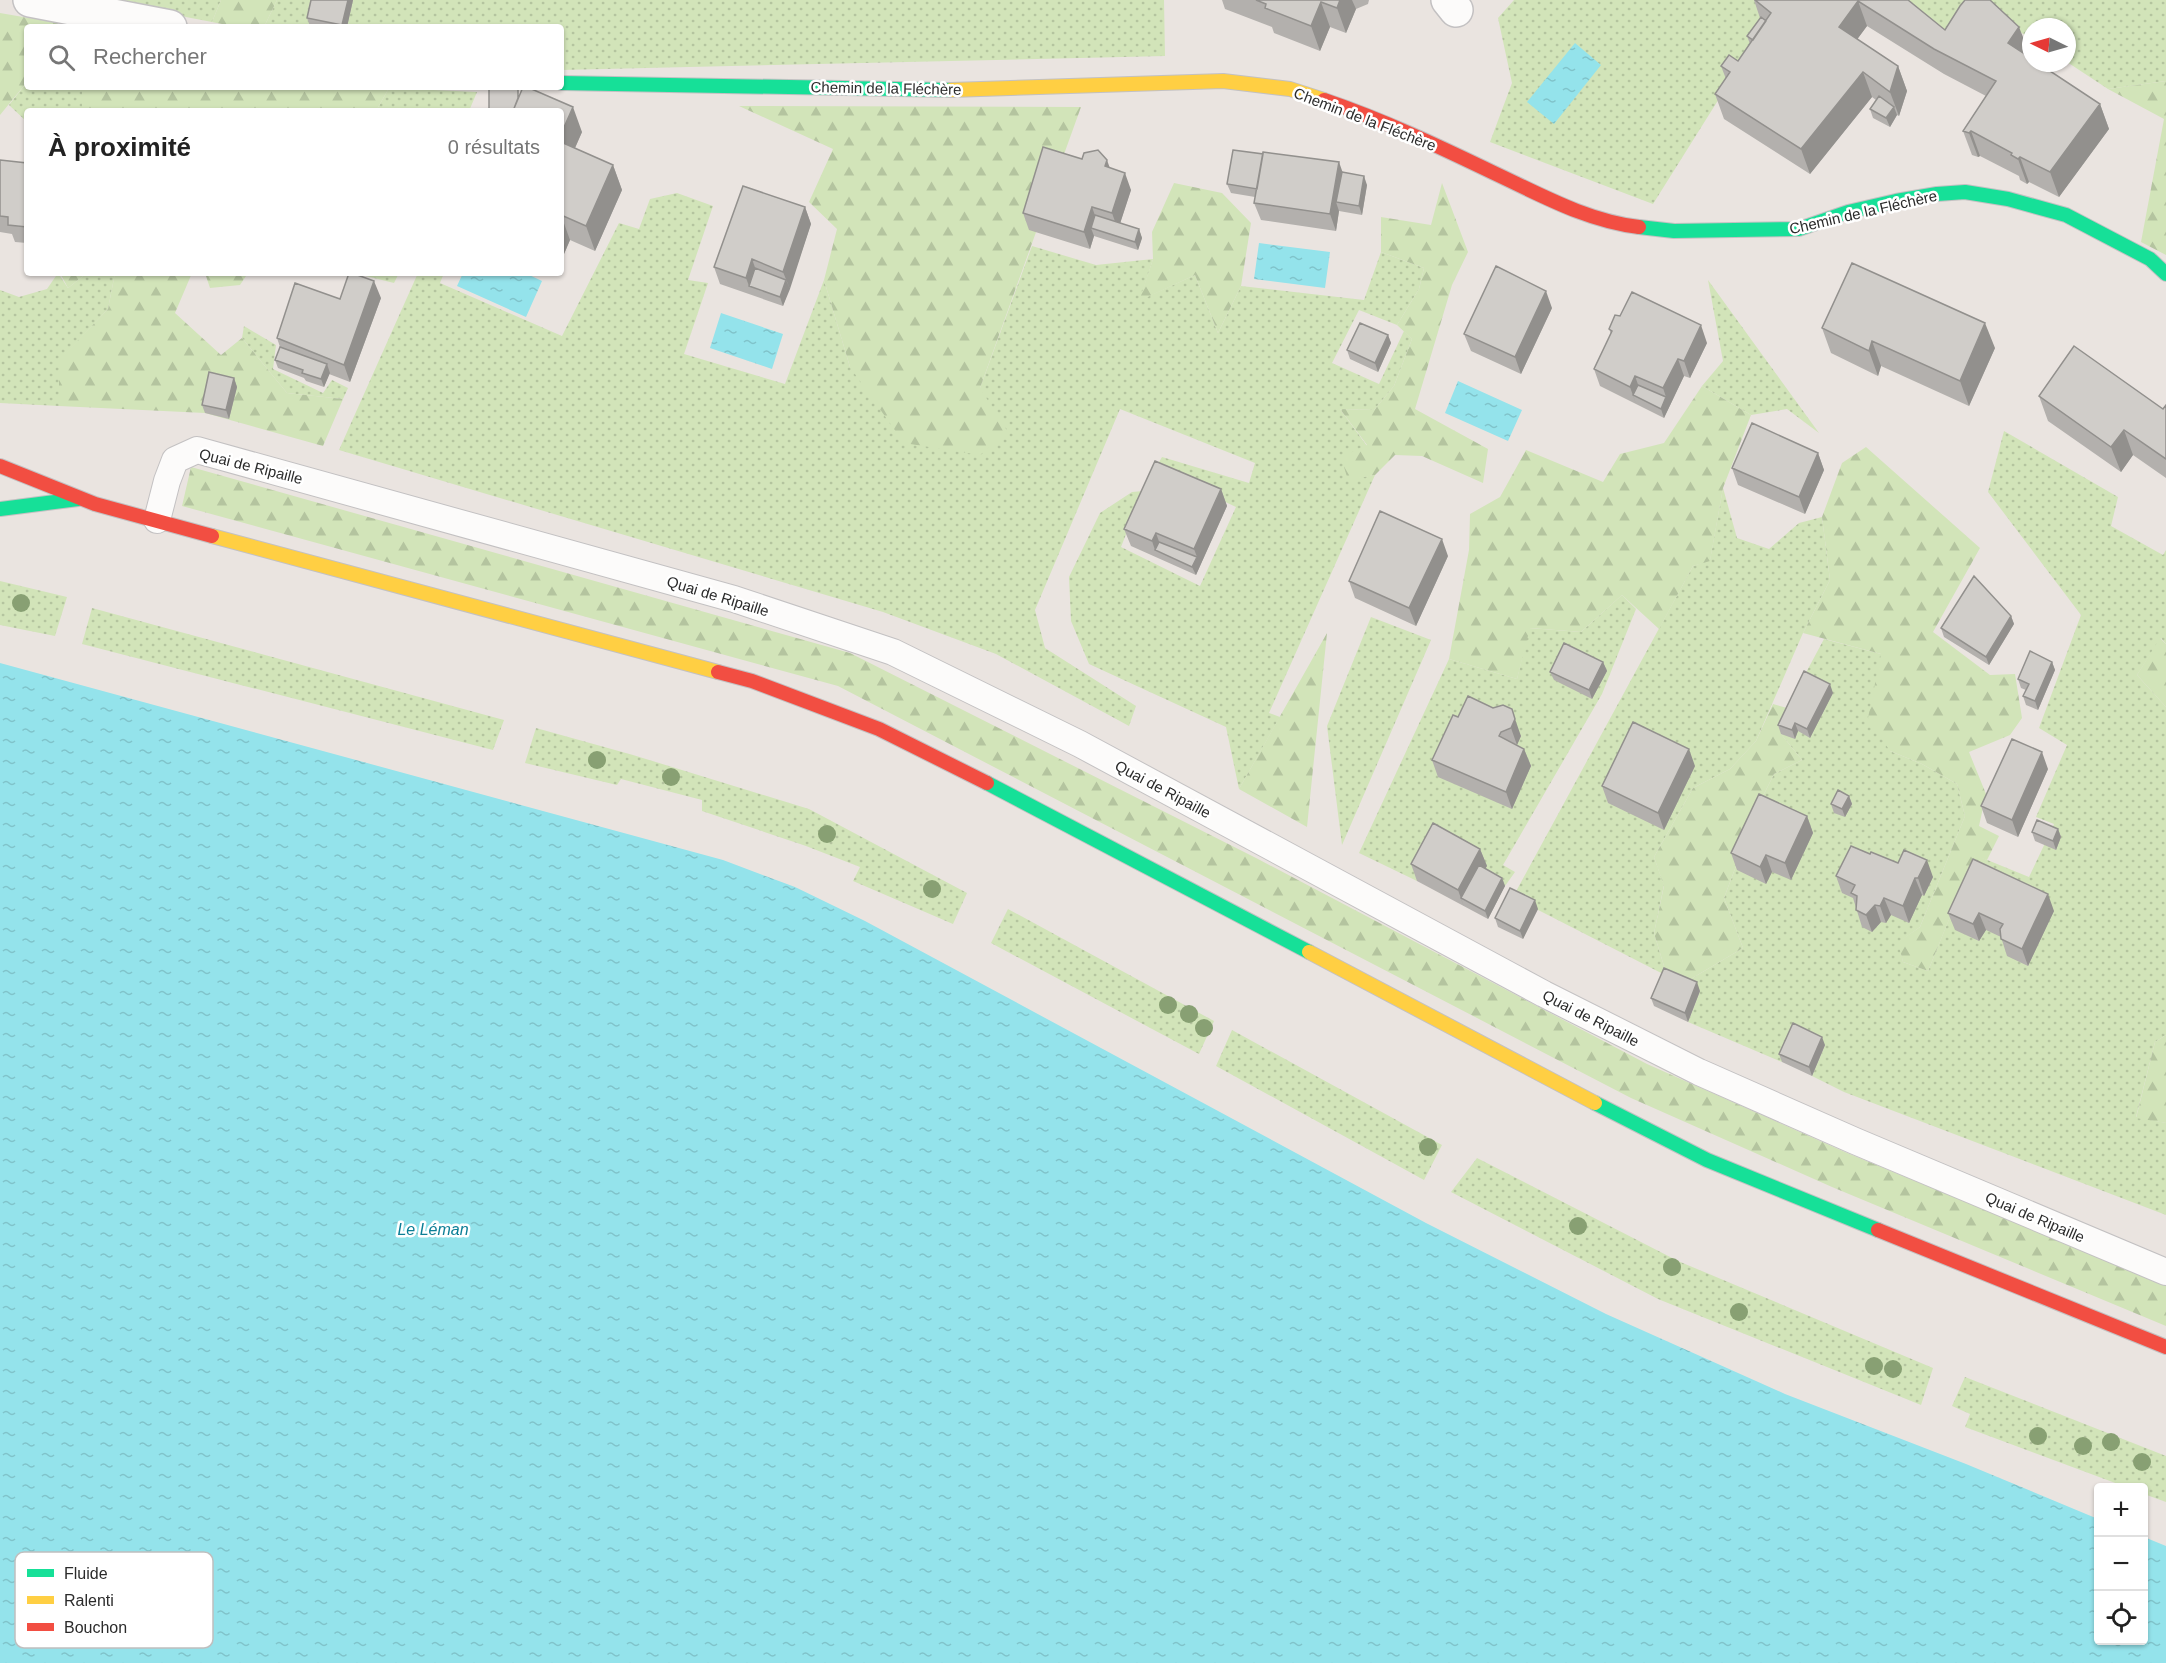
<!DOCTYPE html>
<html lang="fr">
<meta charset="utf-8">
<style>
body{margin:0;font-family:Arial,sans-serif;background:#f2f2f2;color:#222}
.controls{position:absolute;right:18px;bottom:18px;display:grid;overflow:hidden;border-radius:6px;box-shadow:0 2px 4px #0004}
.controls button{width:54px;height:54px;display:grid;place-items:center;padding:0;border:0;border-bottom:2px solid #e0e0e0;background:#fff;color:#222;font:30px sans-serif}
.compass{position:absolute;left:2022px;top:18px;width:54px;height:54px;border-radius:50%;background:#fff;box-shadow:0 2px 4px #0004;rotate:275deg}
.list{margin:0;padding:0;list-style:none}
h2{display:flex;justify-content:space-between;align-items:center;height:78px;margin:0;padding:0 24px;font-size:26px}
h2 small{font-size:20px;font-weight:400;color:#767676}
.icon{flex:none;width:33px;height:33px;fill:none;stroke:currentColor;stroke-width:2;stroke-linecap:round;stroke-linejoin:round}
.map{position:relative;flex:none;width:2166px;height:1663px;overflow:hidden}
.search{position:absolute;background:#fff;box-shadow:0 2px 4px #0004;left:24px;top:24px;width:540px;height:66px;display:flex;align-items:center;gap:15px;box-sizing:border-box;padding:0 21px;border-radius:6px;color:#767676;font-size:22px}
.panel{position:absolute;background:#fff;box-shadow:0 2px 4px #0004;left:24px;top:108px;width:540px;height:168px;border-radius:6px}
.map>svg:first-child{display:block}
.green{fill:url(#green-dots)}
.forest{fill:url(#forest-firs)}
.water{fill:url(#water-ripples)}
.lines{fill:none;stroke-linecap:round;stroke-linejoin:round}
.lane-casing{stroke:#c3c1c2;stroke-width:28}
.street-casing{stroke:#c3c1c2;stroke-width:36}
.fast-casing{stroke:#c3c1c2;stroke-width:16}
.slow-casing{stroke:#c3c1c2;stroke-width:16}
.jam-casing{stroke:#c3c1c2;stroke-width:16}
.lane{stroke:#fcfbfa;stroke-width:26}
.street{stroke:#fcfbfa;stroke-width:33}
.fast{stroke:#16e098;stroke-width:14}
.slow{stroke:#ffcf43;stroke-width:14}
.jam{stroke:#f24e42;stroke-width:14}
.tree{fill:#88a073}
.wall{fill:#b3b0ad}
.shaded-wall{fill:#92908d}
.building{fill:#d0cdc9;stroke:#92908d;stroke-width:1.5}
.labels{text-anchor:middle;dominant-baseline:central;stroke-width:5;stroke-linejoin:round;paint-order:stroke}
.street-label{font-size:15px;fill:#2b2b2b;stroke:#fff}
.water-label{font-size:16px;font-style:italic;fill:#0c7e96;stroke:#fff}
.key{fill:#fff;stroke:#bfbfbf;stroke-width:1.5}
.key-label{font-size:16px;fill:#2b2b2b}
</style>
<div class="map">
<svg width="2166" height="1663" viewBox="0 0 2166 1663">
<defs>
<pattern id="green-dots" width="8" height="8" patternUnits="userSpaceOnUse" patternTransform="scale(1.5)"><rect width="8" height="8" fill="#d2e4b9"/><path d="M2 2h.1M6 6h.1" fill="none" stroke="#b4c49f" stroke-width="1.8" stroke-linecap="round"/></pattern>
<pattern id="forest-firs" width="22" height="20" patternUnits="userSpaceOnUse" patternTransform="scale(1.5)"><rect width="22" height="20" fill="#d2e4b9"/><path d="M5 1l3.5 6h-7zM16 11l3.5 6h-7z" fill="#b4c49f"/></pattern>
<pattern id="water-ripples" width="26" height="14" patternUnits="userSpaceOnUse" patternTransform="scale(1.5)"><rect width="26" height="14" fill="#94e3eb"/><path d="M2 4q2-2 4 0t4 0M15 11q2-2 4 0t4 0" fill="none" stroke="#80c3ca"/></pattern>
</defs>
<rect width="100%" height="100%" fill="#eae4e0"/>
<path class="green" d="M97,0H221L212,22Z
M277,0H1164L1165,56L561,70V27H264Z
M1514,0H1781L1653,204L1490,142L1512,83L1498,18Z
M1902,0H1966L1946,30Z
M1971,0H2166V81L2108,89L2067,62V27H2031V39Z
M27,82V87H82V111H27V122L9,105Z
M389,88L477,92L469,111H376Z
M677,193L713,206L688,280L708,283L684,354L785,384L824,280L850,367L980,388L1032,246L1096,265L1153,259L1140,300L1195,275L1218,333L1241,286L1364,300L1381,252L1424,268L1419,289L1397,325L1359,310L1332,363L1379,384L1404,331L1412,339L1394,386L1374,410L1340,409L1367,446L1348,479L1375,475L1269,713L1280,717L1239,789L1226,727L1089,664L1071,621L1069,577L1100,513L1132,492L1143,491L1121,547L1200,586L1236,507L1155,469L1162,457L1249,483L1255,463L1120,409L1035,610L1045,648L1136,706L1129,726L996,654L883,612L339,450L418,273H444L440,283L562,336L619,223L639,229L650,199Z
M58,273L68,288L87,273H115L108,309L60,360L59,406L0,403V290L19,297L47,289Z
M354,273H399L394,283Z
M1708,280L1819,433L1787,409L1751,415L1702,386L1723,361Z
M244,326L276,345L273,369L323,393L332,380L348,388L343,399L287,393L242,338Z
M2004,431L2118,497L2111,526L2163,555L2166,550V644L2161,638L2137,675L2166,707V1035L2155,1042L2136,1117L2166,1123V1215L1844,1092L1812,1076L1825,1045L1782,1062L1688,1022L1700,991L1684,983L1743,948L1724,898L1760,802L1774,774L1802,760L1781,734L1787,708L1824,639L1881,654L1890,751L1922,764L1957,784L1965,816L1920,927L1899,942L1903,962L1928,971L1975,855L2029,877L2054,824L2036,817L2067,745L2039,728L2081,615L1988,492Z
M1723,488L1737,538L1769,549L1799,523L1822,517L1830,580L1803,633L1756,741L1730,769L1693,788L1654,857L1664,885L1654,933L1667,976L1513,897L1693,566L1710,560Z
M0,581L67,597L55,636L0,625Z
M1622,595L1636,609L1602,694L1503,865L1515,872L1505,886L1482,874L1486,866L1417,881L1359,853L1449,659L1517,679L1529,628L1581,632Z
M92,608L504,720L493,750L82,644Z
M1371,617L1431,640L1342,845L1327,726Z
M536,728L633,755L809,809L967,893L953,924L853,881L860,867L806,846L702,811V800L621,779L617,785L525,763Z
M1008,909L1214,1021L1199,1054L991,943Z
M1232,1030L1442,1145L1424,1180L1216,1066Z
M1477,1158L1678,1261L1933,1368L1921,1405L1658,1299L1451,1192Z
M1965,1377L2166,1456V1502L2144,1494V1488L2126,1487L1965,1427L1970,1414L1952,1406Z"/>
<path class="forest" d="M221,0H277L264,27H237L212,22Z
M0,13L58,23L57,27H27V82L0,115Z
M2166,81V255L2141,242L2164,119L2108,89Z
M82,87H378L389,88L376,111H82Z
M739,106L1081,107L980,388L1008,432L980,455L904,443L850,367L824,280L837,229L809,202L833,149Z
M1174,183L1222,193L1251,223L1241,286L1218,333L1195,275L1139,301L1153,259L1152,232Z
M1442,183L1468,252L1452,285L1415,409L1488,449L1483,483L1422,456L1395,455L1375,475L1348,480L1341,457L1367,445L1340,409L1374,410L1394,386L1412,339L1397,325L1419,289L1424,268L1381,252V217L1431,225Z
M60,273H87L68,288Z
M115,273H192L175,313L221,355L242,338L287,393L343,399L323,446L205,413L59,406V360L108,309Z
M205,273H248L240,285L210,288Z
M1702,386L1751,415L1723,488L1710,561L1693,566L1659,629L1622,595L1581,632L1530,628L1517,679L1449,659L1469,550L1470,514L1500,497L1526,450L1603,482L1620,454L1664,443Z
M1866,447L1980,548L1933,632L1990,675L2015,674L2022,718L2010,735L1969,752L1986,794L1979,826L1999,836L1987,860L1975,856L1928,971L1903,962L1898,942L1920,927L1965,816L1957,784L1922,764L1890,751L1868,718L1881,654L1803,633L1830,580L1822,517L1842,463Z
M191,467L850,653L1258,859L1647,1064L1845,1152L2166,1285V1326L1832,1187L1631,1098L838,686L182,506Z
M1327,633L1307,827L1239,789Z
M2160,638L2166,644V707L2137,675Z
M1773,704L1787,708L1781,734L1802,760L1774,774L1760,802L1724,898L1743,948L1684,983L1667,976L1654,933L1664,886L1654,857L1693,788L1730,769L1756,741Z
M2166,1035V1123L2136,1118L2155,1042Z"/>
<path class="water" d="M1575,43L1601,65L1554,124L1527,102Z
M1259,243L1330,252L1325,288L1254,279Z
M463,273H525L542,281L526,317L457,286Z
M721,313L783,334L772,369L710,348Z
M1458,381L1522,410L1508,441L1445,413Z
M0,663L723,860L795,887L865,921L1426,1223L1606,1314L1785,1394L1966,1464L2098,1519V1640H2144V1537L2166,1546V1663H0Z"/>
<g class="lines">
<defs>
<path id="lane" d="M157,520L167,481L175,460L197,450L734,599L893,652L1080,744L1544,994L1699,1072L1855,1141L2166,1272"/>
<path id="street" d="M30,0L170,27
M1448,0L1456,10"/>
<path id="fast" d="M561,83L951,90
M1639,227L1674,231L1799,229L1848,212L1896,201L1937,194L1965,192L2008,199L2066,215L2150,259L2166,274
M0,509L78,499
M987,783L1309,952
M1595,1103L1707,1160L1878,1230"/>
<path id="slow" d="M951,90L1223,81L1290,89L1324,100
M212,536L718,672
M1309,952L1595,1103"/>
<path id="jam" d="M1324,100C1383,120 1438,146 1494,173C1541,195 1587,221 1639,227
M0,466L95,504L212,536
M718,672L752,681L879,729L987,783
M1878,1230L2166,1347"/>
</defs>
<use href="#lane" class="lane-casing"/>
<use href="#street" class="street-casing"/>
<use href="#fast" class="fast-casing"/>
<use href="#slow" class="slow-casing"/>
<use href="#jam" class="jam-casing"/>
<use href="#lane" class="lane"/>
<use href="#street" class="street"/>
<use href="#fast" class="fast"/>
<use href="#slow" class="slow"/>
<use href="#jam" class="jam"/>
</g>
<g class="tree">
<circle cx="21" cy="603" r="9"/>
<circle cx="597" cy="760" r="9"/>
<circle cx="671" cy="777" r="9"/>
<circle cx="827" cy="834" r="9"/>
<circle cx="932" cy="889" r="9"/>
<circle cx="1168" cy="1005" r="9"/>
<circle cx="1189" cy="1014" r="9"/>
<circle cx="1204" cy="1028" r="9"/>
<circle cx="1428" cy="1147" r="9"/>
<circle cx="1578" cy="1226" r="9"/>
<circle cx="1672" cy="1267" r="9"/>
<circle cx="1739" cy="1312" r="9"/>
<circle cx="1874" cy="1366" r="9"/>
<circle cx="1893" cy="1369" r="9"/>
<circle cx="2038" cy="1436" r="9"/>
<circle cx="2111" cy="1442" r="9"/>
<circle cx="2083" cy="1446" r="9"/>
<circle cx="2142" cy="1462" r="9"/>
</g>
<path class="wall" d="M353,0L347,27L310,26L307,18Z
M1222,0H1369L1368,4L1356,9L1346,33L1330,27L1320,51L1274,33L1272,27L1225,9Z
M1754,0H1908L1945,30L2029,52L2026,55L2100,104L2109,129L2059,197L2029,182L2027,184L2020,180L2019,176L1980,156L1978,157L1972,155L1963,131L1986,96L1944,74L1867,26L1857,39L1898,66L1907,91L1899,116L1897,115L1890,127L1873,118L1870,109L1876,100L1872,97L1810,174L1724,119L1715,94L1726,79L1721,66L1738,61L1750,44L1747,36L1760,18Z
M521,93L582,132L575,148L613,165L622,190L595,251L570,240L561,261Z
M0,160L27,163V243L15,242L12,234L0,232Z
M1109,168L1131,190L1120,223L1139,229L1142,238L1138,250L1094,236L1090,249L1029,230L1023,213Z
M1342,172L1367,185L1362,215L1339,211L1336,231L1261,220L1254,203L1255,197L1231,193L1227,184Z
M805,207L811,224L783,306L720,284L714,267Z
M381,298L350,382L329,374L324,387L306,381L304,378L278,368L275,360L280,347L277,338L340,299Z
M1552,308L1521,374L1471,351L1464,334Z
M1822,328L1995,348L1969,406L1881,366L1878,376L1831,353Z
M1609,329L1707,343L1690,378L1684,376L1664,418L1600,386L1594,369L1611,334Z
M1388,335L1391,343L1378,372L1350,359L1347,350Z
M234,378L237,387L229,419L205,413L202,405Z
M2039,396L2163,409L2166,405V478L2133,455L2121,472L2048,421Z
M1818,453L1824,470L1805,514L1738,485L1732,468Z
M1221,489L1227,506L1196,575L1131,546L1124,529Z
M1448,556L1416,626L1355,598L1349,581Z
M2011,616L2014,624L1989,665L1944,637L1941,628Z
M1603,662L1607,671L1592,699L1554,680L1550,672Z
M2052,662L2055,670L2038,710L2026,705L2023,696L2026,690L2021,688L2018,679Z
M1833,693L1810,738L1798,731L1795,739L1781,734L1778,725Z
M1468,696L1521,736L1517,745L1524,749L1531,766L1512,809L1438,777L1432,760L1458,717Z
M1695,766L1664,830L1608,803L1602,786Z
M2048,769L2018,837L1987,823L1981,806Z
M1849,796L1852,804L1845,817L1834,813L1831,804Z
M1807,816L1813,833L1791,880L1772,872L1766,884L1737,870L1731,853Z
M2058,829L2061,837L2056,850L2035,841L2032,832Z
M1480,849L1487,866L1485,868L1502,878L1505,886L1488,919L1417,881L1411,864Z
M1870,854L1933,877L1924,896L1922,895L1909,923L1891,915L1886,923L1881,922L1872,932L1862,927L1853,898L1842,893L1836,876Z
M1538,909L1523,939L1498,927L1495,918Z
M2054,911L2028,966L2007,956L2001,937L1986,930L1979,941L1955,930L1948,913Z
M1700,991L1688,1022L1654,1006L1651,998Z
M1825,1045L1812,1076L1782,1062L1779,1054Z"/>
<path class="shaded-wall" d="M348,0H353L347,27H343L342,25Z
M1340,0H1352L1356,9L1346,33L1337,8Z
M1858,1L1867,26L1848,52L1839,27Z
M1321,2L1330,27L1320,51L1311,26Z
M2019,27L2029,52L2018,68L2008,43Z
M1898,66L1907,91L1899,116L1890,92Z
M1863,72L1872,97L1810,174L1801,149Z
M2100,104L2109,129L2059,197L2050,172Z
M573,107L582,132L567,166L561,149V134Z
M1894,107L1897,115L1890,127L1886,118Z
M1971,131L1980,156L1978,157L1969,133Z
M2020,157L2029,182L2027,184L2018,159Z
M1107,160L1113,177L1105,166Z
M1339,162L1345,179L1336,202L1339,211L1336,231L1330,214Z
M613,165L622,190L595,251L586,226Z
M1125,173L1131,190L1118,230L1112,213Z
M1364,176L1367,185L1362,215L1359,206Z
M805,207L811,224L790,289L783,272Z
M1092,207L1098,224L1091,228L1094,236L1090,249L1084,232Z
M561,215L570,240L561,261Z
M1139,229L1142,238L1138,250L1135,242Z
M752,259L758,276L749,286L746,278Z
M786,280L790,289L783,306L780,297Z
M374,281L381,298L350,382L344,365Z
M1546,291L1552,308L1521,374L1515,357Z
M1985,323L1995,348L1969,406L1960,381Z
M1701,325L1707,343L1690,378L1684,361Z
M1388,335L1391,343L1378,372L1375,363Z
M1872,341L1881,366L1878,376L1869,351Z
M1678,359L1684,376L1664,418L1661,409L1666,397L1663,388Z
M327,364L330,373L324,387L321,379Z
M1635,376L1641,393L1633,395L1636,404L1630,387Z
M234,378L237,387L229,419L226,410Z
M2124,430L2133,455L2121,472L2111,447Z
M1818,453L1824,470L1805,514L1799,497Z
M1221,489L1227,506L1196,575L1192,567L1197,557L1194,549Z
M1156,533L1162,550H1155L1152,541Z
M1442,539L1448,556L1416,626L1409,608Z
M2011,616L2014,624L1989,665L1986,657Z
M1603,662L1607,671L1592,699L1589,690Z
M2052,662L2055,670L2038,710L2035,701Z
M1830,684L1833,693L1810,738L1807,729Z
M1515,719L1521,736L1517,745L1511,728Z
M1795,723L1798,731L1795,739L1792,730Z
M1524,749L1531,766L1512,809L1506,792Z
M1689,749L1695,766L1664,830L1658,813Z
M2042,752L2048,769L2018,837L2012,820Z
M1849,796L1852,804L1845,817L1842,809Z
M1807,816L1813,833L1791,880L1785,863Z
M2058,829L2061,837L2056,850L2053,841Z
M1480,849L1487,866L1467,901L1461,898L1464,907L1458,890Z
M1766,855L1772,872L1766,884L1760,867Z
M1927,860L1933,877L1924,896L1918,878Z
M1502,878L1505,886L1488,919L1485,911Z
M1915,878L1922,895L1909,923L1903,906Z
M2048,894L2054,911L2028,966L2022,949Z
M1884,898L1891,915L1886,923L1880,906Z
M1535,900L1538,909L1523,939L1520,931Z
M1875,905L1881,922L1872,932L1866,915Z
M1979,913L1986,930L1979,941L1973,924Z
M1697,982L1700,991L1688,1022L1685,1013Z
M1822,1037L1825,1045L1812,1076L1809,1067Z"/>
<path class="building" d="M311,0H348L342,25L307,18Z
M1256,0H1340L1337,8L1321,2L1311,26L1265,8L1266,4Z
M1755,0H1908L1945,30L1960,6L1965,0H1990L2019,27L2008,43L2031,58V63H2038L2100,104L2050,172L2020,157L2018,159L2011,155L2012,153L1971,131L1969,133L1963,131L1996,81L1934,49L1858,1L1839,27L1898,66L1890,92L1863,72L1801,149L1715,94L1730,72L1721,66L1729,55L1738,61L1771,13Z
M1761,17L1766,21L1753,40L1747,36Z
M489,87H518V98L513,111H489Z
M523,87H527L573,107L561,134V111H513Z
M1879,96L1894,107L1886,118L1870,109Z
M561,142L613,165L586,226L561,215Z
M1043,147L1082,159L1084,153L1098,150L1107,160L1105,166L1125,173L1112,213L1092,207L1084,232L1023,213Z
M1233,150L1263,154L1257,189L1227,184Z
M1263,152L1339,162L1330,214L1254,203Z
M0,160L27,163V227L8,225V217L0,216Z
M1342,172L1364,176L1359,206L1336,202Z
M743,186L805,207L783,272L752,259L746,278L714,267Z
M1095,215L1139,229L1135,242L1091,228Z
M1852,263L1985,323L1960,381L1872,341L1869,351L1822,328Z
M1496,266L1546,291L1515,357L1464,334Z
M755,268L786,280L780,297L749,286Z
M349,273H352L374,281L344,365L277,338L295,283L340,299Z
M1632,292L1701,325L1684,361L1678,359L1663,388L1635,376L1630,387L1594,369L1612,331L1609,329L1615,315L1620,316Z
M1360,323L1388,335L1375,363L1347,350Z
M2074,346L2163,409L2166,405V459L2124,430L2111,447L2039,396Z
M280,347L327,364L321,379L302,373L303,370L275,360Z
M209,372L234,378L226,410L202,405Z
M1638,385L1666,397L1661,409L1633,395Z
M1752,423L1818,453L1799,497L1732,468Z
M1155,461L1221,489L1194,549L1156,533L1152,541L1124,529Z
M1380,511L1442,539L1409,608L1349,581Z
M1159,542L1197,557L1192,567L1155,550Z
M1974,576L2011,616L1986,657L1941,628Z
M1564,643L1603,662L1589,690L1550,672Z
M2030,651L2052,662L2035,701L2023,696L2029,684L2018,679Z
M1804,671L1830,684L1807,729L1795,723L1792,730L1778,725Z
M1468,696L1493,708L1503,705L1512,709L1515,719L1511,728L1501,732L1499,736L1524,749L1506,792L1432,760L1453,715L1458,717Z
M1633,722L1689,749L1658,813L1602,786Z
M2012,739L2042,752L2012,820L1981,806Z
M1838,790L1849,796L1842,809L1831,804Z
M1759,794L1807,816L1785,863L1766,855L1760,867L1731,853Z
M2037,820L2058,829L2053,841L2032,832Z
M1433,823L1480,849L1458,890L1411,864Z
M1851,846L1870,854L1871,852L1898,863L1904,850L1927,860L1918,878H1915L1903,906L1884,898L1880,906L1875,905L1866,915L1856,910L1857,896L1851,893L1855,885L1836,876Z
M1973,859L2048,894L2022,949L2001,939L2000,929L2003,924L1979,913L1973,924L1948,913Z
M1479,865L1502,878L1485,911L1461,898Z
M1510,888L1535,900L1520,931L1495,918Z
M1664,968L1697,982L1685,1013L1651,998Z
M1793,1023L1822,1037L1809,1067L1779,1054Z"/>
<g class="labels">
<g class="street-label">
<text transform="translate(886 88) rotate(1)">Chemin de la Fléchère</text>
<text transform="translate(1365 119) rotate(21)">Chemin de la Fléchère</text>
<text transform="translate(1863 212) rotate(-13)">Chemin de la Fléchère</text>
<text transform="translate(251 466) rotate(14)">Quai de Ripaille</text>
<text transform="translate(718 596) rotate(17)">Quai de Ripaille</text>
<text transform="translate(1163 789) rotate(28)">Quai de Ripaille</text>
<text transform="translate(1591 1018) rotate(27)">Quai de Ripaille</text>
<text transform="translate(2035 1217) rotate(23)">Quai de Ripaille</text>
</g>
<g class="water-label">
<text x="433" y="1229">Le Léman</text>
</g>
</g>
<rect x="15" y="1552" width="198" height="96" rx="9" class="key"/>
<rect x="27" y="1569" width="27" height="8" fill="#16e098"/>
<rect x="27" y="1596" width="27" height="8" fill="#ffcf43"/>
<rect x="27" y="1623" width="27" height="8" fill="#f24e42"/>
<g class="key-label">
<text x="64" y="1579">Fluide</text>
<text x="64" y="1606">Ralenti</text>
<text x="64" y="1633">Bouchon</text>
</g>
</svg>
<div class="controls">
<button>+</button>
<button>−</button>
<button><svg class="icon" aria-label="locate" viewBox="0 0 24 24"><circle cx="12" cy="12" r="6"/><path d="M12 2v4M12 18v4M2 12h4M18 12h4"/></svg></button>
</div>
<svg class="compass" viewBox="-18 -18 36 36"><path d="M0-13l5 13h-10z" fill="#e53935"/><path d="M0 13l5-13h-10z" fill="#767676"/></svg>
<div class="search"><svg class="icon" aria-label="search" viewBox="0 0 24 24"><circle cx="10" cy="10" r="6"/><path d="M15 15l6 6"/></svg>Rechercher</div>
<section class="panel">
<h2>À proximité<small>0 résultats</small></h2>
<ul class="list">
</ul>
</section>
</div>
